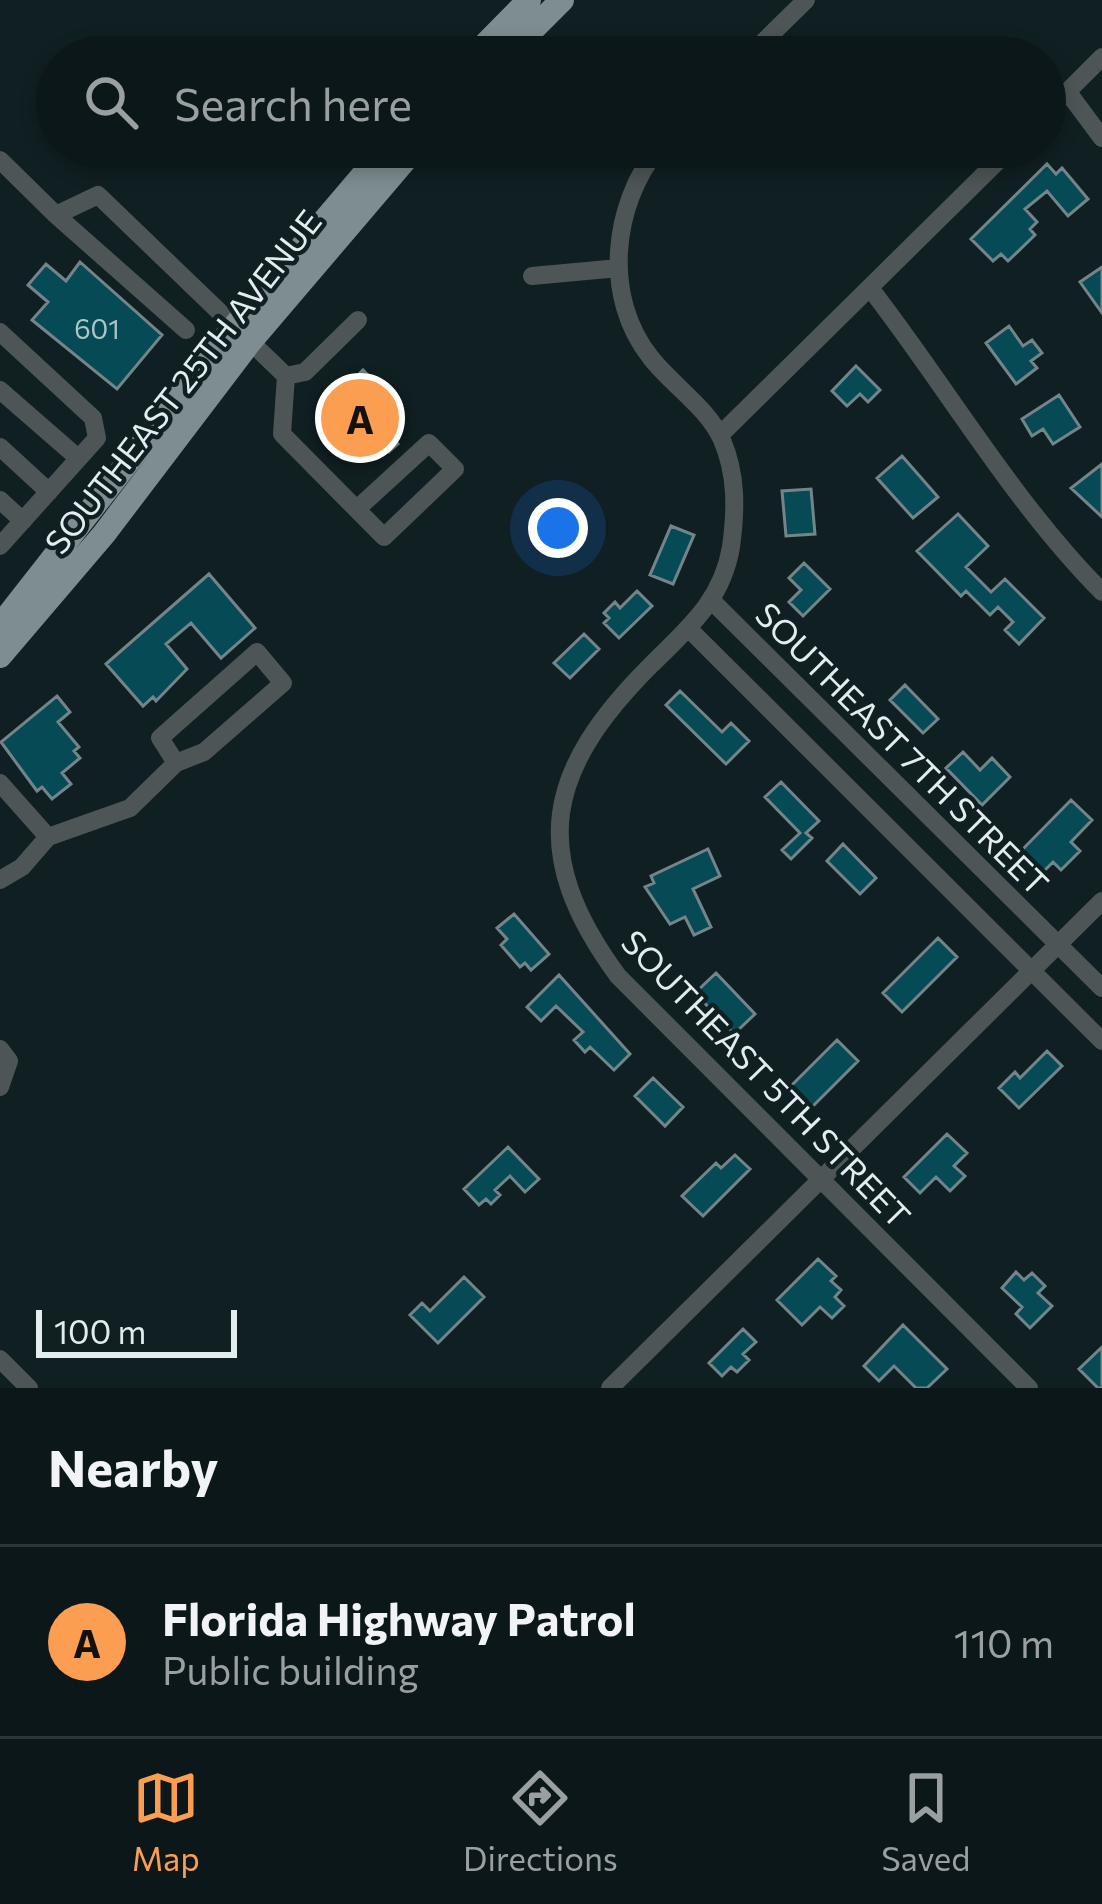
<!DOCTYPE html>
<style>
body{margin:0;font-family:Commissioner,sans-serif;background:#1a2427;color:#f1f3f6}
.scale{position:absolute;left:36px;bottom:30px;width:201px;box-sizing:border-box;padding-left:12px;border:6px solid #e3ecee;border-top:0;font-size:33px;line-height:42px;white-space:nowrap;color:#e3ecee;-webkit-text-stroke:9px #101f22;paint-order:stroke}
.you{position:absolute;left:558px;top:528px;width:42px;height:42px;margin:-30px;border:9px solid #fff;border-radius:50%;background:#1a73e8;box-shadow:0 0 0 18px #1a73e833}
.badge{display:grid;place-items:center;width:78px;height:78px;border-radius:50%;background:#fb9e52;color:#111;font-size:39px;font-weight:700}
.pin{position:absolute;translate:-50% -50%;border:6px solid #fff;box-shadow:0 3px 12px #0006}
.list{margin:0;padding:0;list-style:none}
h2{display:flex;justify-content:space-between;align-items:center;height:156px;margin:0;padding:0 48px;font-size:51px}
h2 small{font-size:39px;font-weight:400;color:#9a9fa2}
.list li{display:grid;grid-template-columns:78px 1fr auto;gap:36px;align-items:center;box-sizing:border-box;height:192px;padding:0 48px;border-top:3px solid #2c3639}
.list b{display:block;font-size:45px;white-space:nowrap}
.list p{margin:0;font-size:39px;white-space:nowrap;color:#9a9fa2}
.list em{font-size:39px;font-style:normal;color:#9a9fa2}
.icon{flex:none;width:66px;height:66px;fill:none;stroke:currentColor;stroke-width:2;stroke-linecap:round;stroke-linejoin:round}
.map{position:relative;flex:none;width:1102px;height:1388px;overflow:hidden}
.search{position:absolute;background:#0c171a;box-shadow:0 6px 18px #0003;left:36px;right:36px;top:36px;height:132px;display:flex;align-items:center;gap:30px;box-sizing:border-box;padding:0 42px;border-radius:66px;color:#9a9fa2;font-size:45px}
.sheet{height:348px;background:#0c171a}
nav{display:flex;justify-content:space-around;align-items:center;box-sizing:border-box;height:168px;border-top:3px solid #2c3639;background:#0c171a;font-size:33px;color:#9a9fa2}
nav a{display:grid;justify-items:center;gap:6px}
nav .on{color:#fb9e52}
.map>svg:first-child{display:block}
.building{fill:#064a55;stroke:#748589;stroke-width:3}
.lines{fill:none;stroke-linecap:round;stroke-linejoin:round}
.minor{stroke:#4d5556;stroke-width:18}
.major{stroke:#7e8d91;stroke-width:24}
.labels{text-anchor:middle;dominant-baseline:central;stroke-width:9;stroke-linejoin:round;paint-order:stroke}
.number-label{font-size:27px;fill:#acc4c8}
.street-label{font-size:33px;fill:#e3ecee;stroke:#101f22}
</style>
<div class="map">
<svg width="1102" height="1388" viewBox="0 0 1102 1388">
<rect width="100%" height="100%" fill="#101f22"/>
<path class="building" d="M1047,164L1056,174L1062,168L1088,199L1068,216L1047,191L1025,209L1037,222L1030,229L1035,235L1008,261L1001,254L993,261L971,239Z
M80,262L162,335L117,389L32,320L48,302L28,285L46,264L66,281Z
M1102,267V313L1080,282Z
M1009,326L1023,346L1032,340L1042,353L1031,361L1037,368L1016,384L986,343Z
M856,366L880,390L868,402L860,394L847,406L832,391Z
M363,370L400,408L381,427L398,444L389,452L372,435L360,447L322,409L339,384L344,389Z
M1059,395L1080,427L1053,444L1043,429L1032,436L1022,419Z
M902,456L938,497L913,518L877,478Z
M1102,464V517L1071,488Z
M811,489L815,534L786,536L782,491Z
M958,514L988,546L966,567L991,592L1005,579L1044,618L1019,644L1005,630L1013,622L998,607L990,615L966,591L961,596L917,551Z
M671,526L694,535L673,584L650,575Z
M804,563L830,589L803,616L789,602L801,590L789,578Z
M209,574L255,628L221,658L191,623L166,644L187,669L156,701L153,697L143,706L106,664Z
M637,591L652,606L619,638L604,623L609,618L604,613L615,602L620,608Z
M584,634L599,649L570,678L554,663Z
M905,685L938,719L923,733L890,700Z
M680,691L722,732L731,723L749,741L726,764L666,705Z
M57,696L70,712L58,722L79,747L74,751L80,758L62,773L71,784L52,799L42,787L37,791L1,742Z
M963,752L980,770L992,758L1010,777L982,805L946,768Z
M781,782L819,821L806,833L812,838L791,859L782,850L800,833L765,797Z
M1071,800L1092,820L1071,842L1080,851L1061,870L1053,862L1039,876L1017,855Z
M843,844L876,878L860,894L827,861Z
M708,849L720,876L693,889L711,927L694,935L685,917L670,924L645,887L654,883L651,876Z
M514,914L549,954L531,970L525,963L520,967L501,945L507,939L497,928Z
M938,938L957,957L902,1012L883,993Z
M716,973L755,1014L734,1034L695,993Z
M559,975L630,1054L614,1070L590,1047L585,1052L574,1040L583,1032L556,1006L541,1021L527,1007Z
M837,1040L858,1061L811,1108L790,1087Z
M1047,1051L1062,1066L1019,1108L999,1088L1015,1072L1020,1078Z
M653,1078L683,1107L665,1126L635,1096Z
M947,1134L967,1153L954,1166L965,1176L950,1191L936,1177L920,1193L904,1177Z
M508,1147L539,1179L525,1192L510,1176L495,1190L500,1195L491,1204L486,1199L479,1205L464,1189Z
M735,1155L750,1169L703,1216L682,1196L716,1163L721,1168Z
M818,1259L836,1276L831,1281L841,1290L835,1297L844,1306L832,1318L820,1307L802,1325L777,1300Z
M1016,1272L1024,1280L1032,1273L1045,1286L1038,1293L1052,1306L1030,1328L1016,1314L1022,1307L1002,1288Z
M464,1277L484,1297L438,1343L410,1315L422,1303L430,1311Z
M903,1325L947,1369L927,1388H916L894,1366L879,1381L864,1366Z
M743,1329L756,1342L743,1354L749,1360L737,1372L731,1367L722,1376L709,1363Z
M1102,1347V1388H1098L1079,1369Z"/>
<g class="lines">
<path class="minor" d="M748,57L806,0
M1067,91L1102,138
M1045,114L1102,57
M659,147C612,205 602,297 651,358C672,385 708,408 722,440C737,475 736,510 731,547C722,601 688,628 651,665C546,770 527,852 618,976L1029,1388
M0,160L56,215L98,195L286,376L282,434L384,537L455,469L429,443L357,509
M56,215L186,330
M532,276L619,268
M870,288C948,389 1013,502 1102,592
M0,332L93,418L97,438L0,546
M286,376L305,372L358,320
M0,390L78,458
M720,435L1012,147
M0,447L49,492
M0,500L23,521
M713,602L1102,988
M688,628L1102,1041
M0,783L48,837
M0,880L22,867L48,837L130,808L176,763L204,752L283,683L257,652L160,738L176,763
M0,1049L9,1061L0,1087
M0,1359L29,1388
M610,1388L1102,901"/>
<path class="major" d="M473,57L529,0
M505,57L562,0
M0,626L233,328L387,147
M0,656L104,534L249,343L416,147"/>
</g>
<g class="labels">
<g class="number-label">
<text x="97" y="328">601</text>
</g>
<g class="street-label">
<text transform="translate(182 381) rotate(-52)">SOUTHEAST 25TH AVENUE</text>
<text transform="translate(903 748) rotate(45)">SOUTHEAST 7TH STREET</text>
<text transform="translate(767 1078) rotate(46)">SOUTHEAST 5TH STREET</text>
</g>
</g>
</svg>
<div class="scale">100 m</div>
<div class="you"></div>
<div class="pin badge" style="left:360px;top:418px">A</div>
<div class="search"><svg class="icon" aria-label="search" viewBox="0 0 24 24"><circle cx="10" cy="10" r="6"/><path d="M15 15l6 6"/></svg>Search here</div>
</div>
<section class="sheet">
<h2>Nearby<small></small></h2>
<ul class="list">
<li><span class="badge">A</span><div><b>Florida Highway Patrol</b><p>Public building</p></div><em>110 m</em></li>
</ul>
</section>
<nav>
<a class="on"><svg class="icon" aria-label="map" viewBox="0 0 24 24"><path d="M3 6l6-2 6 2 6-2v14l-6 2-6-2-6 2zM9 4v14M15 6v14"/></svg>Map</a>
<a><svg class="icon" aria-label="directions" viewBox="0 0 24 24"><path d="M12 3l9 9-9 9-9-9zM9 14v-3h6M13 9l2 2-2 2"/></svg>Directions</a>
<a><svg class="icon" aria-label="saved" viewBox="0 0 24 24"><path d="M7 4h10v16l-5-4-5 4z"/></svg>Saved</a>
</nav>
